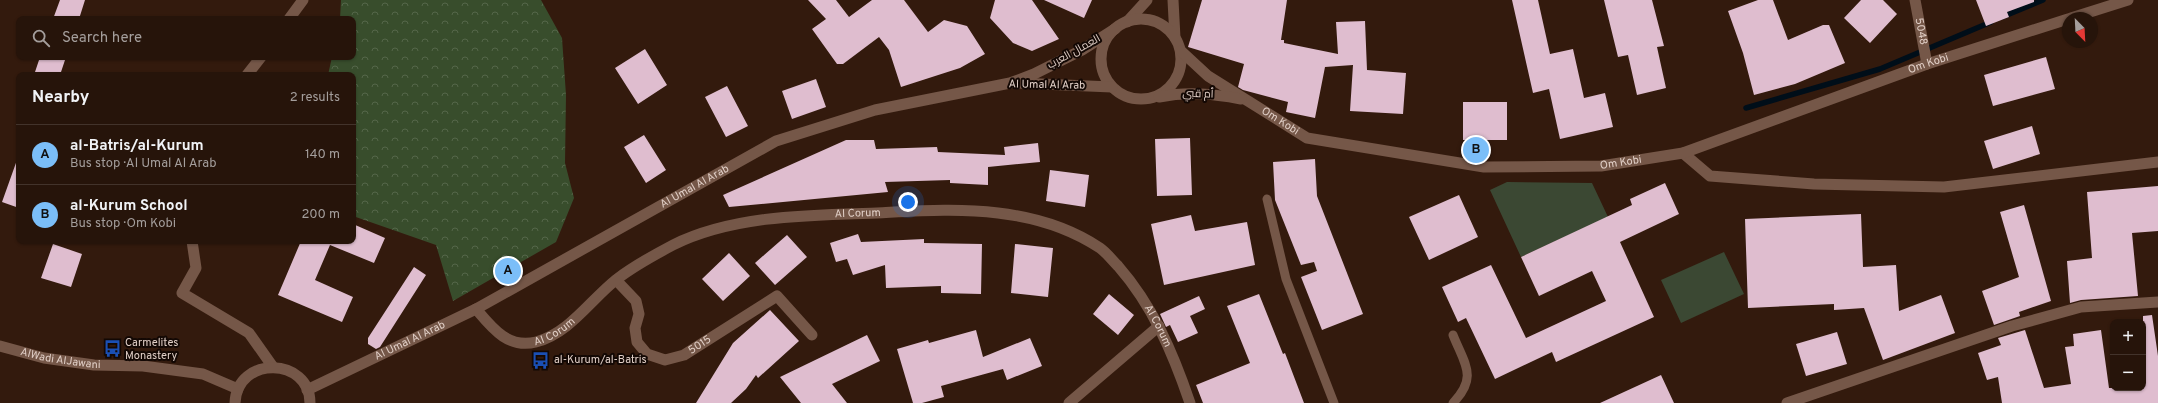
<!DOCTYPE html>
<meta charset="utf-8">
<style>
body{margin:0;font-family:Overpass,Cairo,sans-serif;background:#2e1d13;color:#f1f3f6}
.controls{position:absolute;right:12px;bottom:12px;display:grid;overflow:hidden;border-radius:8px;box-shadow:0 1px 3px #0004}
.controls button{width:36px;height:36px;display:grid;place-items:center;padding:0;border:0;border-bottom:1px solid #42332b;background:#26140a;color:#f1f3f6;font:20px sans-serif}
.compass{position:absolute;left:2062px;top:12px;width:36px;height:36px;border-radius:50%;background:#26140a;box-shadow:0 1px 3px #0004;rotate:156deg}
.you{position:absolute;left:908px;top:202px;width:14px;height:14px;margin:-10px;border:3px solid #fff;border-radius:50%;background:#1a73e8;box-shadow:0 0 0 6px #1a73e833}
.badge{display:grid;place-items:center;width:26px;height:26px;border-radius:50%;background:#7bbef8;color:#111;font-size:13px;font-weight:700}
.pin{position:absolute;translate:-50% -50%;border:2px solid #fff;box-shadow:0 1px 4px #0006}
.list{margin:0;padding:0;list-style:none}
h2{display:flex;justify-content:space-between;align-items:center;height:52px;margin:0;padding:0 16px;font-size:17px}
h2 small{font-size:13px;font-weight:400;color:#a49e9c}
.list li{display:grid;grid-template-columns:26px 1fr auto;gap:12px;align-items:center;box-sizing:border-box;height:60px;padding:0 16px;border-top:1px solid #42332b}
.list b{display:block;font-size:15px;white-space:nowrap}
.list p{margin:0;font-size:13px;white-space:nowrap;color:#a49e9c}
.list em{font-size:13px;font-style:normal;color:#a49e9c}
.icon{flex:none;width:22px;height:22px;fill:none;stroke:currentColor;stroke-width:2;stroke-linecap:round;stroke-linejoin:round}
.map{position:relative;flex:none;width:2158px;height:403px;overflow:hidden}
.search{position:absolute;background:#26140a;box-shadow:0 1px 3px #0004;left:16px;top:16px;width:340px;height:44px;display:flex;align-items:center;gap:10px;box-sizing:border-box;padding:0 14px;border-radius:8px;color:#a49e9c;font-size:15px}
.panel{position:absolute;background:#26140a;box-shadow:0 1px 3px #0004;left:16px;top:72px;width:340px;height:172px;border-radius:8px}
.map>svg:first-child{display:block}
.green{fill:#3b4833}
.forest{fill:url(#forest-crowns)}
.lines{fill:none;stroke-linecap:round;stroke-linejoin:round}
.stream{stroke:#000e19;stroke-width:5.5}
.building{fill:#dfbdcf}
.service{stroke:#755748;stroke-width:9}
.minor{stroke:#755748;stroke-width:11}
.tertiary{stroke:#755748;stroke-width:11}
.labels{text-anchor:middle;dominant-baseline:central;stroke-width:4;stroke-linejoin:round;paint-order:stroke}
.street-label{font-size:11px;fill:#e1cfc7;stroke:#130804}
.poi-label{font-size:11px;fill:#e1cfc7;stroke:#130804;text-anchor:start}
</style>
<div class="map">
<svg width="2158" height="403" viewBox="0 0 2158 403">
<defs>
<pattern id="forest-crowns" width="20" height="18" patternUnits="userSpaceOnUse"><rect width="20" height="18" fill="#384d2c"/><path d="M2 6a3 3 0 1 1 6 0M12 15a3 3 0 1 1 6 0" fill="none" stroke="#546649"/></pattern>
</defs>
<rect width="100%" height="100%" fill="#331a0d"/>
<path class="green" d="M1507,182L1592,183L1608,217L1521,257L1490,190Z
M1724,252L1744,294L1681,323L1661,280Z"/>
<path class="forest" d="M341,0H541L562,38L566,95L565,163L574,198L556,242L453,301L436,245L353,216V75H328L332,57H353V19H340Z"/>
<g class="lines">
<path class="stream" d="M2002,17L2043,0
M1746,108L1880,69L1991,22"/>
</g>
<path class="building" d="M60,0H85L79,19H53Z
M808,0H836L849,17L872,0H904L928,32L944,20L967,26L985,54L960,68L901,87L889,50L879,37L843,64H837L812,29L826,19Z
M995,0H1032L1059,39L1032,51L1013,43L990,18Z
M1044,0H1092L1084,18Z
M1202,0H1287L1281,40H1284V43L1338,54L1336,22L1365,21L1367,70L1406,73L1403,114L1350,111L1353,65L1325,67L1315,118L1286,112L1288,102L1243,90L1238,87L1244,64L1188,47Z
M1512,0H1538L1550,54L1573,49L1584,98L1605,93L1613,127L1560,139L1549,89L1533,93Z
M1604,0H1652L1664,46L1657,47L1666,88L1637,95L1628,55L1618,57Z
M1758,0H1773L1788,40L1823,25H1829L1845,63L1795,84L1754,95L1743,53L1728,11Z
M1861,0H1883L1897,14L1870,43L1844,18Z
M1976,0H2034V2L2007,12L2009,17L1986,26Z
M645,49L667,85L638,104L615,68Z
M40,57H66L60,75H34Z
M2046,57L2055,89L1993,106L1984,75Z
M816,79L826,107L792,119L782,91Z
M727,86L748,126L726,137L705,97Z
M1463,102H1507V140H1463Z
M2032,126L2040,154L1993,169L1984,141Z
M644,135L666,170L646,183L624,147Z
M1190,138L1192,195L1157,196L1155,139Z
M846,140H874L876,149L937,147L938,152L1005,155L1004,147L1038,143L1040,162L988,167V185L950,183V180L885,182L888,192L729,207L723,195Z
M1315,159L1317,196L1363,314L1322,330L1301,277L1317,271L1314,262L1301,265L1275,200L1273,162Z
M17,160H19V208L2,202Z
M1050,170L1089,175L1085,207L1046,201Z
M1665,183L1679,214L1620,242L1654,317L1556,362L1552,352L1495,379L1466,318L1458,322L1442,287L1491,265L1526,338L1606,301L1592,271L1539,296L1521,257L1632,205L1630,199Z
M2158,186V231L2132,233L2138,296L2081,300L2070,303L2067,261L2092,258L2087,192Z
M1459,195L1478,237L1429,260L1409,217Z
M2024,205L2051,301L2019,312L2020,316L1994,325L1982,291L2019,277L2000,212Z
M1861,214L1863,267L1896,265L1899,311L1941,295L1955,333L1883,360L1864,308L1834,310V304L1748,308L1745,219Z
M1191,215L1195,231L1247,222L1255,265L1164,285L1151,224Z
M353,224L385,238L374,263L330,245L315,280L353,297L342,322L278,295L301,241H353Z
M858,234L861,242L924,239V243L982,244L981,294L941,293V286L886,288L885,265L853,275L847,259L836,262L830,243Z
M787,235L807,257L775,285L755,263Z
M53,244L82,254L71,287L41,278Z
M1015,244L1053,248L1048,297L1011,293Z
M729,253L750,276L723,301L702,279Z
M414,267L426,275L380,347L376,349L368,344V338Z
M1109,294L1134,315L1118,335L1093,314Z
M1259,294L1283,354L1285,353L1304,403H1203L1196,385L1250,363L1227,306Z
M1199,296L1205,309L1190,316L1198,333L1178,342L1170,325L1166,327L1160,314Z
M770,310L799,341L758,378L756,375L746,389L731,403H696L733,343Z
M2152,315L2158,356V403H2002L1998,377L1987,380L1978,353L2001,345L1998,338L2025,330L2044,388L2071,384L2065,347L2074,346L2073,334L2101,330L2109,388H2143V316Z
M976,330L983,357L1030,338L1042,366L1007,380L1003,369L941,386L944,397L922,403H913L897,349L928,340L929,343Z
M1837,332L1847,364L1806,376L1796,344Z
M867,335L880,361L832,384L847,403H801L780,377Z
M1661,375L1674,403H1600Z"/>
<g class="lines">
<path class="service" d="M1267,199L1286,279L1334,403
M1453,403C1478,377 1465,365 1453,335"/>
<g class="minor">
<path d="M1173,0L1175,38"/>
<path id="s1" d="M1915,0L1927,64"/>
<path d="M289,19L303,0"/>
<path d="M1127,22L1147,0"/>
<path d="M247,75L261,57"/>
<path d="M1683,153L1710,176L1814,184L1944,187L2158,162"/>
<path d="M192,241L196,268L182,293L249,333L273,367"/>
<path id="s2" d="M616,280L636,301L639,314L635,328L637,342L647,354L665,360L684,355L777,296L812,335"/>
<path d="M1069,403L1159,326"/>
<path d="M1787,403L2012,326L2081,307L2158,302"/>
</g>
<g class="tertiary">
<path d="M2071,18L2128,0"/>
<circle cx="1141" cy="59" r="40"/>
<path id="s3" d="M1181,51L1208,76L1307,138L1484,167L1601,166L1683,153L1927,64L2068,19"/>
<path d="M1017,83L1112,87"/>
<path d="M1159,97C1188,91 1213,94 1241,99"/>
<path id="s4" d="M476,309C492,328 508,349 536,342C570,333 591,299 617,279C634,266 654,255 673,245C733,215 811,215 877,213C917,211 958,208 998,213C1033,217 1070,228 1100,248C1106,252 1112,260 1118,266C1153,306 1173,353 1190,403"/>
<path id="s5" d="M0,346L44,358L94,365L143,366L203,374L238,389"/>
<path id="s6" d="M307,390L476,309L776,141L875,110L1010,83L1034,74L1082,50L1115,29"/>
<path d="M235,403C237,355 310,357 310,403"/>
</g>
</g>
<defs>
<symbol id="bus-bare" viewBox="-9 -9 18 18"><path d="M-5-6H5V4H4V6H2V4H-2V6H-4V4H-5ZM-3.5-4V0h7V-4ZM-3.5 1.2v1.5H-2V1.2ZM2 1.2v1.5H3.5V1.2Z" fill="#1a4fb4" stroke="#130804" stroke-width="2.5" paint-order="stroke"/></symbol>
</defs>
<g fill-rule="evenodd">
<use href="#bus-bare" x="100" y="336" width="25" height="25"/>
<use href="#bus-bare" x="528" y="348" width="25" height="25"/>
</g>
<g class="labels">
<g class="street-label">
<text stroke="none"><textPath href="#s1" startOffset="32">5048</textPath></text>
<text transform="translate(1074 52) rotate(-29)">العمال العرب</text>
<text stroke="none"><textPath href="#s3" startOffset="794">Om Kobi</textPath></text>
<text transform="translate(1047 85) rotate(1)">Al Umal Al Arab</text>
<text transform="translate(1198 94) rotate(2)">أم قبي</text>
<text stroke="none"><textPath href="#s3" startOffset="122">Om Kobi</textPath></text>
<text stroke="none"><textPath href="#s3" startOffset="470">Om Kobi</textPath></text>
<text stroke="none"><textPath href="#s6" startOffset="438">Al Umal Al Arab</textPath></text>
<text stroke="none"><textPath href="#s4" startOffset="431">Al Corum</textPath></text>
<text stroke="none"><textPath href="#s4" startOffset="778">Al Corum</textPath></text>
<text stroke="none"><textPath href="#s4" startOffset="94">Al Corum</textPath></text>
<text stroke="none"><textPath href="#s6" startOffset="114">Al Umal Al Arab</textPath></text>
<text stroke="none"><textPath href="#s2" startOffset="144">5015</textPath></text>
<text stroke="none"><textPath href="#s5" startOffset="62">AlWadi AlJawani</textPath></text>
</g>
<g class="poi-label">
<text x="125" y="343">Carmelites<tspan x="125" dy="13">Monastery</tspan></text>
<text x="554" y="360">al-Kurum/al-Batris</text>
</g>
</g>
</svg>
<div class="controls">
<button>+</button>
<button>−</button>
</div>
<svg class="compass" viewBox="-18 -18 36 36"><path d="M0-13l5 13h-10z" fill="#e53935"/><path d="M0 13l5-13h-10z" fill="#a49e9c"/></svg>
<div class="you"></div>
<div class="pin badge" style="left:508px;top:271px">A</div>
<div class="pin badge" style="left:1476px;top:150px">B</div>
<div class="search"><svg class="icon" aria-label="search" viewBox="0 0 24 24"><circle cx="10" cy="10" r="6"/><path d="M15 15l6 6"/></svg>Search here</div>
<section class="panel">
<h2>Nearby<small>2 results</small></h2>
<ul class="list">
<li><span class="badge">A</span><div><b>al-Batris/al-Kurum</b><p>Bus stop · Al Umal Al Arab</p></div><em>140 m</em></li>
<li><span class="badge">B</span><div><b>al-Kurum School</b><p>Bus stop · Om Kobi</p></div><em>200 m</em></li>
</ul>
</section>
</div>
